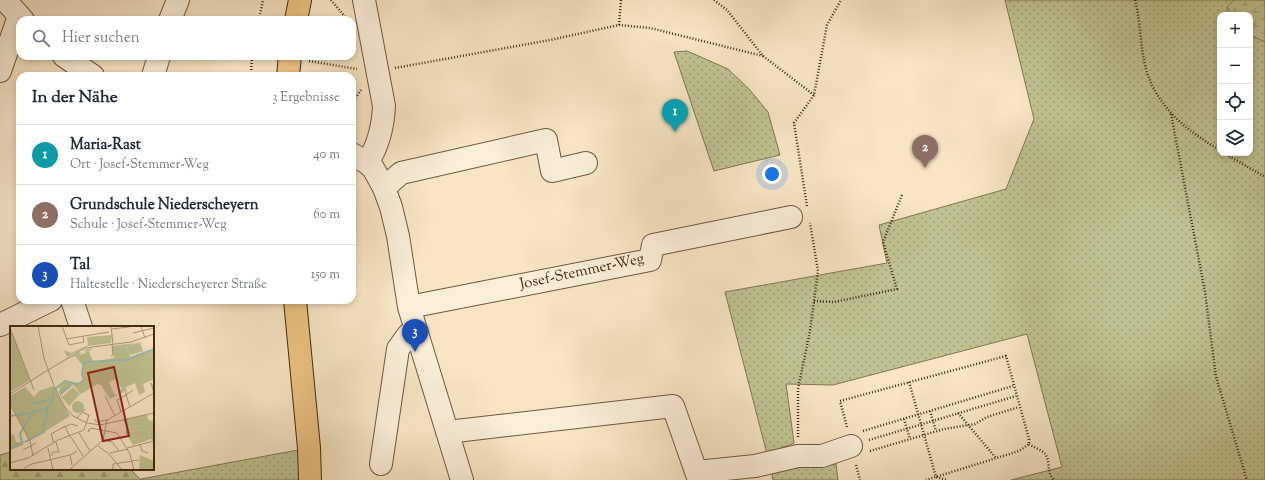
<!DOCTYPE html>
<html lang="de">
<meta charset="utf-8">
<style>
body{margin:0;font-family:"Sorts Mill Goudy",serif;background:#f6f6f7;color:#1f2937}
.controls{position:absolute;right:12px;top:12px;display:grid;overflow:hidden;border-radius:8px;box-shadow:0 2px 6px #0003}
.controls button{width:36px;height:36px;display:grid;place-items:center;padding:0;border:0;border-bottom:1px solid #e0e1e3;background:#fff;color:#1f2937;font:20px sans-serif}
.you{position:absolute;left:772px;top:174px;width:14px;height:14px;margin:-10px;border:3px solid #fff;border-radius:50%;background:#1a73e8;box-shadow:0 0 0 6px #1a73e833}
.badge{display:grid;place-items:center;width:26px;height:26px;border-radius:50%;background:#8f2418;color:#fff;font-size:13px;font-weight:700}
.pin{position:absolute;translate:-50% -33px;filter:drop-shadow(0 1px 2px #0008)}
.pin::after{content:'';position:absolute;top:21px;width:14px;height:12px;background:inherit;clip-path:polygon(0 0,100% 0,50% 100%)}
.list{margin:0;padding:0;list-style:none}
h2{display:flex;justify-content:space-between;align-items:center;height:52px;margin:0;padding:0 16px;font-size:17px}
h2 small{font-size:13px;font-weight:400;color:#747a83}
.list li{display:grid;grid-template-columns:26px 1fr auto;gap:12px;align-items:center;box-sizing:border-box;height:60px;padding:0 16px;border-top:1px solid #e0e1e3}
.list b{display:block;font-size:15px;white-space:nowrap}
.list p{margin:0;font-size:13px;white-space:nowrap;color:#747a83}
.list em{font-size:13px;font-style:normal;color:#747a83}
.icon{flex:none;width:22px;height:22px;fill:none;stroke:currentColor;stroke-width:2;stroke-linecap:round;stroke-linejoin:round}
.map{position:relative;flex:none;width:1265px;height:480px;overflow:hidden}
.search{position:absolute;background:#fff;box-shadow:0 2px 6px #0003;left:16px;top:16px;width:340px;height:44px;display:flex;align-items:center;gap:10px;box-sizing:border-box;padding:0 14px;border-radius:12px;color:#747a83;font-size:15px}
.panel{position:absolute;background:#fff;box-shadow:0 2px 6px #0003;left:16px;top:72px;width:340px;height:232px;border-radius:12px}
.map>svg:first-child{display:block}
.grass{fill:url(#grass-dots);stroke:#837652;fill-rule:evenodd}
.forest{fill:url(#forest-firs);stroke:#837652}
.wetland{fill:url(#wetland-marsh);stroke:#837652}
.lines{fill:none;stroke-linecap:round;stroke-linejoin:round}
.minor-casing{stroke:#72573f;stroke-width:24}
.major-casing{stroke:#462813;stroke-width:24}
.path{stroke:#462813;stroke-width:2.5;stroke-dasharray:1 2;stroke-linecap:butt}
.minor{stroke:#faeed9;stroke-width:22}
.major{stroke:#ecc282;stroke-width:22}
.labels{text-anchor:middle;dominant-baseline:central;stroke-width:3;stroke-linejoin:round;paint-order:stroke}
.street-label{font-size:15px;fill:#462813;stroke:#faeed9}
.inset-river{fill:none;stroke:#9ebfb0;stroke-width:2}
.inset-road{fill:none;stroke:#b0997d;stroke-width:1}
.view{fill:#8f2418;fill-opacity:0.15;stroke:#8f2418;stroke-width:2}
.inset-edge{fill:none;stroke:#462813;stroke-width:2}
</style>
<div class="map">
<svg width="1265" height="480" viewBox="0 0 1265 480">
<defs>
<pattern id="grass-dots" width="8" height="8" patternUnits="userSpaceOnUse"><rect width="8" height="8" fill="#c0c391"/><path d="M2 2h.1M6 6h.1" fill="none" stroke="#9e9e75" stroke-width="1.8" stroke-linecap="round"/></pattern>
<pattern id="forest-firs" width="22" height="20" patternUnits="userSpaceOnUse"><rect width="22" height="20" fill="#c0c391"/><path d="M5 1l3.5 6h-7zM16 11l3.5 6h-7z" fill="#9e9e75"/></pattern>
<pattern id="wetland-marsh" width="20" height="14" patternUnits="userSpaceOnUse"><rect width="20" height="14" fill="#c0c391"/><path d="M1 5h8M5 5V1M11 12h8M15 12V8" fill="none" stroke="#9e9e75"/></pattern>
</defs>
<rect width="100%" height="100%" fill="#f7e5c4"/>
<filter id="stains"><feTurbulence type="fractalNoise" baseFrequency=".005" numOctaves="4"/><feColorMatrix values="0 0 0 0 .2 0 0 0 0 .09 0 0 0 0 .02 0 0 0 .5 -.17"/></filter>
<radialGradient id="worn" r=".72"><stop offset=".6" stop-color="#630" stop-opacity="0"/><stop offset="1" stop-color="#630" stop-opacity=".3"/></radialGradient>
<path class="grass" d="M1005,0H1265V480H1011L1062,467L1027,334L833,385L786,384L794,443L767,454L725,292L887,263L879,225L1006,189L1034,119ZM1220,15H1250V153H1220Z
M687,51L728,69L749,89L768,112L780,155L714,171L674,52Z
M309,448L310,480H141V479Z
M836,464L838,480H773L771,470Z"/>
<path class="forest" d="M11,452V469H130L141,480H0V455Z"/>
<path class="wetland" d="M1234,0H1265V42L1250,35V15H1231L1227,7Z"/>
<g class="lines">
<defs>
<path id="minor" d="M5,0L23,20
M364,0L384,106C383,127 379,145 367,163
M170,20L178,0
M64,56L93,76
M0,71L19,16
M153,76L159,56
M352,154L367,163L373,168L384,188L391,207L398,236L409,307L462,480
M384,188L401,173L546,140L552,171L586,163
M72,300L81,327
M409,307L650,260L653,245L791,217
M0,325L51,300
M447,432L673,406L699,480
M381,464L398,349L408,335L417,332
M697,472L755,466L798,456H822L851,446"/>
<path id="major" d="M296,20L300,0
M288,76L290,56
M295,300L309,448L310,480"/>
</defs>
<use href="#minor" class="minor-casing"/>
<use href="#major" class="major-casing"/>
<path class="path" d="M331,0L346,18
M714,0L727,10L763,56L814,95
M1135,0C1141,23 1140,47 1146,69C1156,106 1188,132 1220,150
M259,20L263,0
M619,25L621,0
M309,61L357,69
M395,68L550,40L619,25L650,28L763,56
M251,76L252,56
M352,103L361,90
M1171,114L1205,292L1216,377L1247,480
M1224,153L1265,177
M807,206L794,123L814,95L827,25L841,0
M814,301L834,302L897,289L883,242L902,195
M909,382L936,477L947,480
M930,411L936,431
M958,413L996,458
M904,419L910,439
M847,427L840,401L1006,356L1029,439V444L1019,451L926,480
M863,431L1013,386
M798,437V389L810,331L818,271L810,223
M869,440L1016,396
M1029,444C1033,447 1042,450 1045,454C1051,461 1046,473 1054,480
M870,451L944,429L975,424L987,417L1019,407
M856,465L860,480"/>
<use href="#minor" class="minor"/>
<use href="#major" class="major"/>
</g>
<g class="labels">
<g class="street-label">
<text transform="translate(582 272) rotate(-12)">Josef-Stemmer-Weg</text>
</g>
</g>
<g transform="translate(10 326)">
<rect width="144" height="144" fill="#f7e5c4"/>
<path d="M0,2L20,54L0,66ZM102,9L101,17L78,20L57,31L54,24L61,27L78,19L77,11ZM126,17L117,20L120,31L144,23V53L133,58L135,66L129,69L125,57L116,61L114,66L109,68L108,65L112,63L106,53L99,56L104,68L108,69L100,73L91,59L87,58L71,68L63,59L51,69L57,83L48,64L50,65V61L55,56L68,58L73,55L74,41L65,30L52,36L70,26L71,29L77,26L73,24L83,22L79,25L83,36L104,32L102,20ZM43,60L60,90L19,115L0,77V70L15,61L24,71L29,65ZM137,88L139,98L117,102L113,93ZM4,108L6,116L13,117V119L0,124V109Z" fill="#c0c391"/>
<path d="M138,94L144,95V114L140,113L139,102L120,106L123,114L135,111L136,115L123,119L115,106L117,102L138,98ZM130,129L144,135V144H129Z" fill="#c0c391"/>
<path d="M139,102L140,113L136,115L135,111L122,114L120,106Z" fill="#c0c391"/>
<path d="M135,15L130,17L133,25L120,29L117,20ZM63,61L70,68L59,80L52,71ZM62 81a6 6 0 1 1 12 0a6 6 0 1 1-12 0Z" fill="#c0c391"/>
<path class="inset-river" d="M50,68L61,59M21,78L43,73M0,90L21,87M15,116L34,106L33,96H36L37,81L43,76L44,64L55,55L68,58L74,54L72,48L74,36L116,34L144,23M12,117L10,108L23,86L37,83M0,122L14,116"/>
<path class="inset-road" d="M28,0L34,32L44,60L54,80L63,90L77,97L90,99L144,87M52,0L59,19M101,0L103,18M131,0L135,12M0,2L24,64M102,3L119,1M123,7L144,2M56,13L99,6M59,19L74,16L73,10M101,30L103,29L102,18M38,44L75,22L121,16L144,8M144,63L141,57L144,67M0,68L38,44M95,70L105,90M0,78L20,115L23,130M120,81L116,69L123,64M111,86L107,74L116,69V63M67,92L75,83M85,93L86,96L97,94M97,94L144,67M55,100L52,102L61,98L68,100M55,100L60,111M79,103L78,106L81,102L107,107L120,128L124,144M69,107L80,125M61,111L73,130M93,114L102,116L109,125M44,117L41,108L52,102M130,118L132,125L138,127M88,120L99,128L112,144M38,122L43,144M117,122L144,115M13,124L26,117M100,127L118,123M41,130L43,126H49L46,116M0,137L18,132L48,114L74,104L79,89L72,86M62,139L60,129L67,125M14,142L22,138L60,129M59,144L93,114L97,94M103,144V138L129,134"/>
<path class="view" d="M104,41L119,110L93,115L78,47Z"/>
<rect width="144" height="144" class="inset-edge"/>
</g>
<rect width="100%" height="100%" filter="url(#stains)"/>
<rect width="100%" height="100%" fill="url(#worn)"/>
</svg>
<div class="controls">
<button>+</button>
<button>−</button>
<button><svg class="icon" aria-label="locate" viewBox="0 0 24 24"><circle cx="12" cy="12" r="6"/><path d="M12 2v4M12 18v4M2 12h4M18 12h4"/></svg></button>
<button><svg class="icon" aria-label="layers" viewBox="0 0 24 24"><path d="M12 4l9 5-9 5-9-5zM3 14l9 5 9-5"/></svg></button>
</div>
<div class="you"></div>
<div class="pin badge" style="left:675px;top:132px;background:#0f9aa8">1</div>
<div class="pin badge" style="left:925px;top:168px;background:#8d6e63">2</div>
<div class="pin badge" style="left:415px;top:352px;background:#1a4fb4">3</div>
<div class="search"><svg class="icon" aria-label="search" viewBox="0 0 24 24"><circle cx="10" cy="10" r="6"/><path d="M15 15l6 6"/></svg>Hier suchen</div>
<section class="panel">
<h2>In der Nähe<small>3 Ergebnisse</small></h2>
<ul class="list">
<li><span class="badge" style="background:#0f9aa8">1</span><div><b>Maria-Rast</b><p>Ort · Josef-Stemmer-Weg</p></div><em>40 m</em></li>
<li><span class="badge" style="background:#8d6e63">2</span><div><b>Grundschule Niederscheyern</b><p>Schule · Josef-Stemmer-Weg</p></div><em>60 m</em></li>
<li><span class="badge" style="background:#1a4fb4">3</span><div><b>Tal</b><p>Haltestelle · Niederscheyerer Straße</p></div><em>150 m</em></li>
</ul>
</section>
</div>
